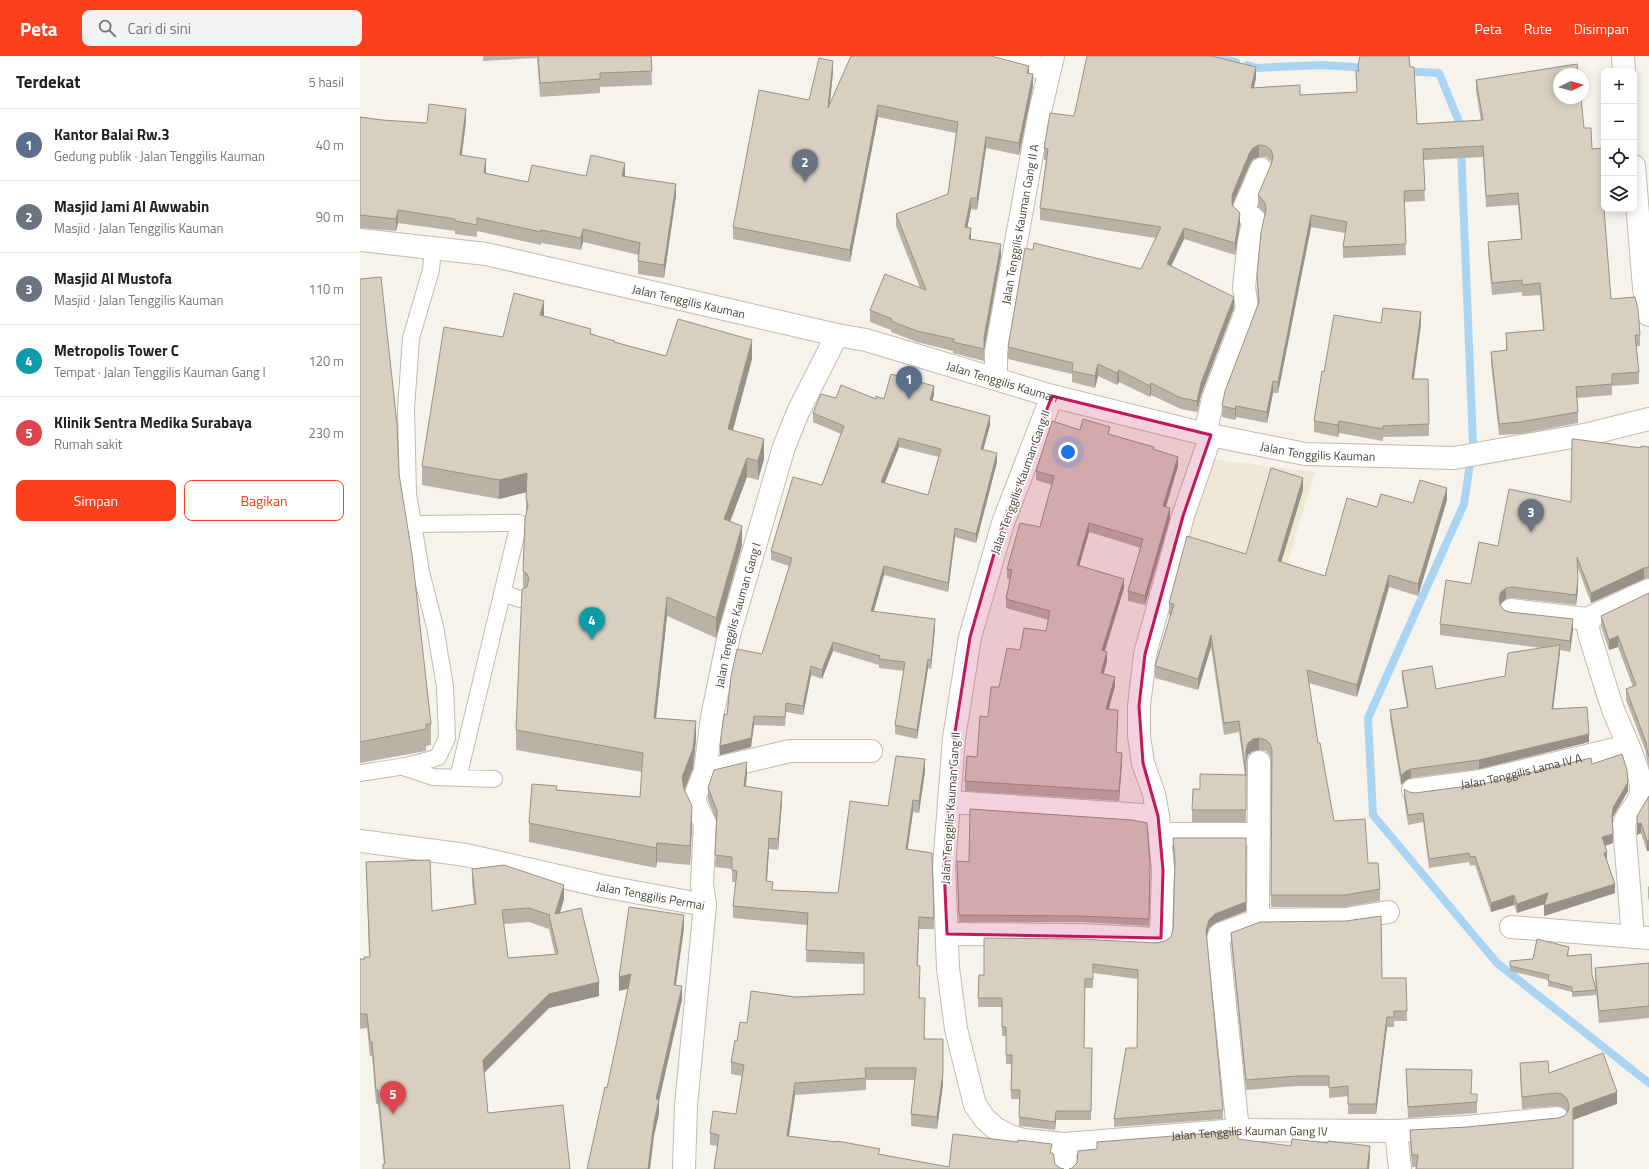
<!DOCTYPE html>
<html lang="id">
<meta charset="utf-8">
<style>
body{margin:0;font-family:"Titillium Web",sans-serif;background:#f2f2f2;color:#222}
.controls{position:absolute;right:12px;top:12px;display:grid;overflow:hidden;border-radius:8px;box-shadow:0 2px 10px #0003}
.controls button{width:36px;height:36px;display:grid;place-items:center;padding:0;border:0;border-bottom:1px solid #e0e0e0;background:#fff;color:#222;font:20px sans-serif}
.compass{position:absolute;left:1193px;top:12px;width:36px;height:36px;border-radius:50%;background:#fff;box-shadow:0 2px 10px #0003;rotate:85deg}
.you{position:absolute;left:708px;top:396px;width:14px;height:14px;margin:-10px;border:3px solid #fff;border-radius:50%;background:#1a73e8;box-shadow:0 0 0 6px #1a73e833}
.badge{display:grid;place-items:center;width:26px;height:26px;border-radius:50%;background:#fc3f1d;color:#fff;font-size:13px;font-weight:700}
.pin{position:absolute;translate:-50% -33px;filter:drop-shadow(0 1px 2px #0008)}
.pin::after{content:'';position:absolute;top:21px;width:14px;height:12px;background:inherit;clip-path:polygon(0 0,100% 0,50% 100%)}
.list{margin:0;padding:0;list-style:none}
h2{display:flex;justify-content:space-between;align-items:center;height:52px;margin:0;padding:0 16px;font-size:17px}
h2 small{font-size:13px;font-weight:400;color:#767676}
.list li{display:grid;grid-template-columns:26px 1fr auto;gap:12px;align-items:center;box-sizing:border-box;height:72px;padding:0 16px;border-top:1px solid #e0e0e0}
.list b{display:block;font-size:15px;white-space:nowrap}
.list p{margin:0;font-size:13px;white-space:nowrap;color:#767676}
.list em{font-size:13px;font-style:normal;color:#767676}
.actions{display:flex;gap:8px;padding:12px 16px}
.actions a{flex:1;padding:9px 0;border:1px solid #fc3f1d;border-radius:8px;text-align:center;font-size:14px;color:#fc3f1d}
.actions .main{background:#fc3f1d;color:#fff}
.icon{flex:none;width:22px;height:22px;fill:none;stroke:currentColor;stroke-width:2;stroke-linecap:round;stroke-linejoin:round}
.map{position:relative;flex:none;width:1289px;height:1113px;overflow:hidden}
header{display:flex;align-items:center;gap:24px;box-sizing:border-box;height:56px;padding:0 20px;background:#fc3f1d;color:#fff}
header strong{font-size:19px}
nav{display:flex;gap:22px;margin-inline-start:auto;font-size:14px}
.search{width:280px;height:36px;background:#f2f2f2;display:flex;align-items:center;gap:10px;box-sizing:border-box;padding:0 14px;border-radius:8px;color:#767676;font-size:15px}
main{display:flex}
aside{flex:1;background:#fff}
.map>svg:first-child{display:block}
.education{fill:#efe8d6}
.lines{fill:none;stroke-linecap:round;stroke-linejoin:round}
.stream{stroke:#a9d4f2;stroke-width:8}
.service-casing{stroke:#c2bbae;stroke-width:18}
.minor-casing{stroke:#c2bbae;stroke-width:24}
.service{stroke:#fff;stroke-width:16}
.minor{stroke:#fff;stroke-width:22}
.wall{fill:#bab2a6;fill-rule:evenodd}
.shaded-wall{fill:#979187}
.building{fill:#d8cfc1;stroke:#979187;fill-rule:evenodd}
.marked{fill:#c2185b;fill-opacity:0.2;stroke:#c2185b;stroke-width:3;stroke-linejoin:round}
.labels{text-anchor:middle;dominant-baseline:central;stroke-width:3.5;stroke-linejoin:round;paint-order:stroke}
.street-label{font-size:12px;fill:#4b4439;stroke:#fff}
</style>
<header>
<strong>Peta</strong>
<div class="search"><svg class="icon" aria-label="search" viewBox="0 0 24 24"><circle cx="10" cy="10" r="6"/><path d="M15 15l6 6"/></svg>Cari di sini</div>
<nav><a>Peta</a><a>Rute</a><a>Disimpan</a></nav>
</header>
<main>
<aside>
<h2>Terdekat<small>5 hasil</small></h2>
<ul class="list">
<li><span class="badge" style="background:#5c6f8a">1</span><div><b>Kantor Balai Rw.3</b><p>Gedung publik · Jalan Tenggilis Kauman</p></div><em>40 m</em></li>
<li><span class="badge" style="background:#6b7280">2</span><div><b>Masjid Jami Al Awwabin</b><p>Masjid · Jalan Tenggilis Kauman</p></div><em>90 m</em></li>
<li><span class="badge" style="background:#6b7280">3</span><div><b>Masjid Al Mustofa</b><p>Masjid · Jalan Tenggilis Kauman</p></div><em>110 m</em></li>
<li><span class="badge" style="background:#0f9aa8">4</span><div><b>Metropolis Tower C</b><p>Tempat · Jalan Tenggilis Kauman Gang I</p></div><em>120 m</em></li>
<li><span class="badge" style="background:#e0444e">5</span><div><b>Klinik Sentra Medika Surabaya</b><p>Rumah sakit</p></div><em>230 m</em></li>
</ul>
<div class="actions"><a class="main">Simpan</a><a>Bagikan</a></div>
</aside>
<div class="map">
<svg width="1289" height="1113" viewBox="0 0 1289 1113">
<rect width="100%" height="100%" fill="#f6f3ec"/>
<path class="education" d="M849,403L955,416L910,565L876,581L802,560Z"/>
<g class="lines">
<path class="stream" d="M853,0L876,6
M887,9L896,12L961,9L1009,12
M1044,15L1079,17L1100,68V75
M1101,92L1113,388L1104,448L1008,662L1013,759L1137,907L1289,1027"/>
<defs>
<path id="service" d="M53,468L159,467L98,722
M142,537L160,543
M43,711L73,721L134,723
M0,717C27,713 53,710 78,701L87,682L85,631L75,571L61,516L48,438L46,353L51,282L71,214L73,192"/>
<g id="minor">
<path d="M635,0L689,14"/>
<path d="M1263,0L1264,15"/>
<path d="M1274,110L1284,232L1289,259"/>
<path id="s1" d="M0,184L126,198L477,279L506,284L692,340L845,378L945,398L1094,402L1229,378L1289,363"/>
<path id="s2" d="M636,323V296L679,60L693,0"/>
<path d="M692,340L643,467L610,581L594,682L584,811L588,912L596,973L615,1049L625,1063L635,1072L650,1080L663,1084L705,1088L706,1113"/>
<path d="M845,378L853,343L887,253L884,231L889,185L894,163L883,155L901,113"/>
<path d="M1151,554L1227,563"/>
<path d="M345,715L430,695H511"/>
<path id="s3" d="M1053,734L1121,725L1268,690"/>
<path d="M589,746L798,760"/>
<path d="M800,778H899"/>
<path id="s4" d="M0,785L106,799L242,830L345,849"/>
<path d="M898,864L986,863L1028,856"/>
<path d="M1151,871L1289,882"/>
<path d="M587,878L720,879L798,883L801,882L803,814L798,760L794,738L783,707L779,680V650L785,598L823,460L851,379"/>
<path d="M1273,881L1264,769C1266,757 1279,750 1281,737C1284,721 1261,673 1254,656C1245,630 1237,603 1229,577L1227,563L1289,534"/>
<path d="M878,1074L858,882L860,878L898,864L899,706"/>
<path d="M1036,1075L1040,1113"/>
<path id="s5" d="M705,1088L878,1074L1036,1075L1106,1071L1197,1062"/>
<path id="s6" d="M324,1113L326,1050L345,849L342,828L345,767L335,747V740L345,715L352,661L369,579L424,391L438,356L477,279"/>
</g>
</defs>
<use href="#service" class="service-casing"/>
<use href="#minor" class="minor-casing"/>
<use href="#service" class="service"/>
<use href="#minor" class="minor"/>
</g>
<path class="wall" d="M123,0H291L292,29L240,31V37L180,41L177,2L123,5Z
M998,10L1057,68L1121,65L1116,35V24L1224,72L1232,93L1244,92V138H1243L1251,243L1280,279V290H1276L1279,316V328L1252,330V339L1217,342L1218,356V367L1160,378L1139,379L1131,307V296L1146,294V277L1183,274L1180,239L1162,240V236L1132,239L1128,197V186L1161,183L1158,149L1126,151L1123,101L1063,104L1065,145L1044,146L1046,199L983,202V191L985,177L951,171L918,337H913L907,367L876,361L875,364L862,361V350L898,248L897,231V219L905,158L898,151V139L912,108L911,105L906,101H899L893,103L890,108L872,149L880,168L875,199L824,183L811,210L874,252L841,339L837,356L821,353L791,339L790,341L759,326L757,329L738,320L735,332L712,326V318L648,303V291L781,213L796,182L680,164V152L686,104H684V92L714,60L896,22L894,32L940,39L997,36L996,15H998Z
M473,16L470,48L669,18L673,30L659,99L626,92L617,154L611,153L607,172L611,183L641,200L624,294V305L593,297V295L557,286L531,276V274L510,266V254L560,232L536,170V158L588,138L596,77L518,61L490,206L373,183V171L449,44Z
M0,61L22,64L67,67L106,65L102,99L126,116V117L168,126L226,120L265,119V121L316,140L304,222L278,218V205L279,199L223,186L221,194L181,187V189L117,175V181L95,178V175L38,167L36,175L0,172Z
M0,223L39,418L71,668V689L66,690V695L0,707Z
M184,260L255,286L306,300L392,303L373,374L404,403L398,424L387,421L370,465L382,489L356,582L307,560L296,662L336,684L333,712L324,735L332,770L330,809L297,806L296,812L169,786V767L197,734L280,741L282,716L156,694V674L163,532V515L166,459V436L139,443L62,429V410L143,281Z
M1021,267L1061,268L1054,323L1069,368V380L1023,381V385L979,377L978,381L954,376V365L964,316Z
M574,339L572,344L630,369L623,393L637,406L616,487L595,481L588,536L524,519L514,555L575,572L571,613L568,612L557,683L535,678V669L544,615L519,612V609L473,595L462,623L451,619L443,659L426,656L425,670L394,669L391,691L360,699L367,659L402,598L429,510L411,504V495L462,429L481,378L453,366V357L476,342L524,343ZM539,391L579,401L568,439L525,427Z
M720,374L750,378L794,393L818,410L806,451L810,462L785,549L768,545V535L781,492L729,476L719,510L764,532L745,595L747,605L744,617L755,630L748,654L758,664L756,696L762,706L759,745L605,735V725L617,701L628,661L639,631L660,594L686,575L688,564L646,552V543L650,523H647V513L680,471L692,429L676,424V415Z
M1289,391V522L1284,523L1231,547L1218,512V534L1216,549L1152,542L1146,543L1141,547L1140,549L1144,554L1149,556L1213,574L1210,596L1200,594L1193,653L1229,686L1119,713L1051,722L1046,724L1041,729L1030,663V654L1047,651L1042,623V615L1076,633L1145,620L1181,592L1080,579V568L1111,528L1138,490L1211,446L1281,392Z
M943,434L921,506L965,520L1017,451L1087,444L1058,540L1029,531L997,641L949,627L958,687L974,765L1008,807L1020,833V845L985,851H911V706L910,700L906,695L899,694L893,695L888,699L886,706V766H832V754L840,733L885,719L879,676L864,679L851,591L838,634L795,622V610L811,559H809V547L886,498Z
M1289,537V712L1286,699V696L1266,644V633L1273,631L1258,591L1249,594L1241,570V560Z
M1232,708L1268,735L1253,761L1252,767L1253,787L1244,790L1247,803L1255,837L1184,860L1185,848L1157,857L1154,849L1131,856L1115,809L1110,810L1109,806L1069,812L1063,766L1048,769L1044,743V733L1049,736L1055,737L1123,728Z
M565,715L559,757L553,756L547,794L574,862V873H559L558,910L560,942L565,983L583,1028L577,1073L551,1070V1058L555,1024H506V1034L435,1039L429,1080L520,1099L589,1111L692,1097L695,1108L700,1112L354,1113L358,1090L350,1089V1077L376,1058L382,1020L371,1018V1006L377,985L387,967L435,941L504,938V908L446,906L447,869L373,862V850L376,826H372V813L355,811L357,766L348,744V732L387,718L386,730L422,747L418,794L409,793L407,825L413,834L478,837L528,750Z
M1289,740V795H1287L1281,777L1277,779V760Z
M813,782L886,855L855,867L849,872L846,881L863,1054V1063L754,1071V1063L777,992L778,923L733,917V932H725L724,992H732L731,1064H696L695,1074L659,1070V1043H651V1008H646V980H642V951H618L619,919H624L805,885L811,881L813,873L815,812L813,790Z
M6,806L72,855L114,848L112,827V813L204,843L200,857L239,940L189,952L124,1017L128,1057L210,1113L24,1108L18,1048H16L12,1000H10L7,972L0,973V903H4L9,901ZM169,866L189,873L195,898L148,902L144,868Z
M609,806L790,808L789,870L720,866H599L597,811Z
M1289,830V845L1288,841V831Z
M871,877L1022,922H1046L1047,965H1034V971H1027L1016,1058H988V1040L969,1042V1030H937L886,1034L871,887Z
M1209,897L1208,900L1232,919L1236,934V939L1212,941V936L1188,930V924L1150,915V905L1173,903Z
M1289,907V962L1239,967L1235,924V912Z
M1160,1007L1189,1017L1257,1048L1056,1111H1052L1050,1087V1074L1107,1071L1198,1062L1204,1060L1208,1056L1207,1055L1202,1051L1196,1050L1162,1053L1160,1019Z
M1046,1013L1112,1038H1117V1057L1048,1062Z"/>
<path class="shaded-wall" d="M473,5V16L468,63V52Z
M669,10V22L667,17Z
M896,11V22L891,44V32Z
M673,18V30L659,99V87Z
M518,49V61L490,206V194Z
M106,53V65L100,111V99Z
M626,81V92L617,154V142Z
M899,89V101L893,103L890,108L872,150V139L890,96L893,92Z
M126,103V116L124,130V117Z
M265,107V119L262,133V120Z
M316,128V140L304,222V209Z
M611,142V153L605,183V171Z
M38,154V167L36,175V163Z
M880,157V168L875,199V187Z
M951,159V171L918,337V326Z
M611,172V184L609,183Z
M824,172V183L807,219V208Z
M223,173V186L221,194V182Z
M641,188V200L624,294V305V282Z
M874,241V252L841,339L837,356V345L841,327Z
M184,245V264L180,259Z
M1061,256V268L1052,334V323Z
M392,284V303L368,392V373Z
M738,308V320L735,332V320Z
M759,314V326L757,329V317Z
M913,325V337L907,367V356Z
M791,327V339L790,341V330Z
M574,330V339L570,353V344Z
M876,350V361L875,364V353Z
M630,360V369L621,402V393Z
M979,365V377L978,381V369Z
M539,382V391L521,435V426Z
M404,383V403L398,424V405Z
M637,397V406L616,487V478Z
M818,401V410L803,460V450Z
M387,402V421L364,482V463Z
M167,417V436L139,443V424Z
M943,422V434L918,517V505Z
M1087,432V444L1058,540V528Z
M810,452V462L785,549V540Z
M729,467V476L717,518V509Z
M382,470V489L356,582V562Z
M595,472V481L588,536V527Z
M524,510V519L511,564V555Z
M1284,512V523L1231,547V537Z
M1029,519V531L997,641V629Z
M764,523V532L742,604V594Z
M1218,523V534L1216,549V539Z
M1146,532V543L1141,547L1139,553V542L1141,536Z
M307,541V560L294,681V662Z
M575,563V572L571,613V604Z
M1213,563V574L1210,596V585Z
M851,579V591L838,634V623Z
M1258,580V591L1249,594V584Z
M473,586V595L462,623V614Z
M1200,589V597L1192,662V653Z
M747,596V605L741,626V617Z
M568,603V612L557,683V674Z
M451,610V619L443,659V650Z
M755,621V630L746,663V653Z
M394,660V669L391,691L360,699V690Z
M336,665V684L333,712L322,740V721Z
M1229,678V686L1119,713V704Z
M899,682V694L893,695L888,699L886,706V730V694L888,687L893,683Z
M762,697V706L759,745V735Z
M565,703V715L559,757V745Z
M387,706V718L384,742V730Z
M1051,713V722L1046,724L1041,729V720L1046,715Z
M1268,726V735L1253,761L1252,770V760L1253,752Z
M422,736V747L418,794V783Z
M553,744V756L546,805V793Z
M332,750V770L330,809V790Z
M1281,767V777L1277,779V768Z
M1253,778V787L1242,791V781Z
M409,782V793L406,837V825Z
M886,782V855L855,867L849,872L846,883V874L849,864Z
M1289,784V795H1287V785Z
M297,787V806L296,812V792Z
M1247,796V805L1244,797Z
M1255,828V837L1184,860V850Z
M204,829V843L195,872V858Z
M1188,837V847L1157,857V848Z
M1154,839V849L1131,856V847Z
M324,859V873L314,943V929Z
M271,918V932L259,935V921Z
M239,926V940L189,952L123,1018V1004L189,938Z
M322,930V944L299,1045V1058L294,1080L290,1113H288L296,1043Z
M1027,961V971L1016,1058V1048Z
M583,983V1028L577,1073V1061Z
M435,1027V1039L427,1092V1080Z
M1257,1036V1048L1213,1064V1052Z
M696,1055V1064L695,1074V1066Z
M1010,1090V1102L1009,1113H1007Z"/>
<path class="building" d="M178,0H291L292,15L240,17V23L180,27Z
M491,0H631L669,10L667,17L673,18L659,87L626,81L617,142H611L605,171L611,172L609,183L641,188L624,282V293L593,286L594,283L557,275L531,265L532,263L510,254L525,218L566,234L536,158L588,138L598,66L518,49L490,194L373,171L399,34L449,44L459,2L473,5L468,52Z
M727,0H851L896,11L891,32L940,29V39L997,36L996,15H999L998,10L1000,0H1049L1050,11H1054L1057,68L1123,64L1116,24L1217,8L1218,18H1199V42H1221L1224,72H1231L1232,93L1244,92V127H1242L1251,243L1275,241L1278,253L1280,279H1275L1279,316L1252,318V328L1216,331L1218,356L1160,366L1139,368L1131,296L1147,294L1146,277L1184,274L1180,227L1162,229V224L1132,227L1128,186L1162,183L1158,137L1126,140L1123,90L1063,93L1065,134L1044,135L1046,188L983,191L987,166L951,159L918,326L913,325L907,356L876,350L875,353L862,350L865,335L899,246L897,219L901,176L906,154L905,147L898,139L912,106L913,100L911,94L906,90L899,89L893,92L890,96L872,139V149L880,157L875,187L824,172L807,208L874,241L841,327L837,345L821,342L791,327L790,330L759,314L757,317L738,308L735,320L712,315L713,307L648,291L665,192L673,194L674,187L781,213L801,171L680,152L688,93L684,92L690,57L714,60Z
M69,48L106,53L100,99L126,103L124,117L168,126L172,109L226,120L231,99L265,107L262,120L316,128L304,209L278,205L280,187L223,173L221,182L181,174V176L117,162V169L95,165V163L38,154L36,163L0,159V61L22,64L67,67Z
M21,221L37,368L39,418L52,498L71,668H66V673L0,686V223Z
M154,237L184,245L180,259L231,273L230,278L255,285L254,286L306,300L318,263L392,284L368,373L404,383L398,405L387,402L364,463L382,470L356,562L307,541L294,662L336,665L333,693L322,721L324,733L332,750L330,790L297,787L296,792L169,767L172,728L197,730L196,734L280,741L283,697L156,674L162,533L167,531L169,522L167,518L163,515L165,463L168,449L166,442L167,417L139,424L62,410L84,271L143,281Z
M1023,252L1061,256L1052,323H1068L1069,368L1023,370V373L979,365L978,369L954,365L962,315L964,316L974,259L1021,267Z
M531,318L574,330L570,344L630,360L621,393L637,397L616,478L595,472L588,527L524,510L511,555L575,563L571,604L568,603L557,674L535,669L545,606L519,603L520,600L473,586L462,614L451,610L443,650L426,647L425,661L394,660L391,682L360,690L364,658L367,659L371,620L377,593L402,598L432,502L411,495L433,421L462,429L484,370L453,357L461,338L476,342L481,329L516,343V340L524,343ZM539,382L581,393L568,439L521,426Z
M723,363L750,371L748,378L794,391L793,393L818,401L803,450L810,452L785,540L768,535L783,483L729,467L717,509L764,523L742,594L747,596L741,617L755,621L746,653L758,654L756,696L762,697L759,735L605,725L607,700L617,701L620,660L628,661L631,631H639L647,592L660,594L664,572L686,575L690,555L646,543L652,514L647,513L660,467L680,471L694,420L676,415L692,365L720,374Z
M1212,383H1214L1281,392V390L1289,391V511L1284,512L1231,537L1217,501L1218,523L1216,539L1152,531L1146,532L1141,536L1139,542L1140,549L1144,554L1149,556L1213,563L1210,585L1080,568L1086,524L1111,528L1119,486L1138,490L1149,433L1211,446Z
M911,412L943,422L918,505L965,520L987,442L1017,451L1021,438L1053,447L1060,424L1087,432L1058,528L1029,519L997,629L947,614L958,687H960L974,765L1005,763L1008,807H1018L1020,833L985,839H911L912,694L910,688L906,684L899,682L893,683L888,687L886,694V719L879,665L864,667L851,579L838,623L795,610L814,548L809,547L827,480L886,498Z
M1289,537V701L1286,689H1287L1266,633L1276,629L1258,580L1249,584L1241,560Z
M1200,589L1192,653L1227,651L1229,678L1119,704L1051,713L1046,715L1041,720L1030,654L1048,651L1042,615L1072,610L1076,633L1145,620L1148,597Z
M1262,698L1267,714L1268,726L1253,752L1252,760L1253,778L1242,781L1247,796L1244,797L1255,828L1184,850L1188,837L1157,848L1154,839L1131,847L1115,800L1110,801L1109,797L1069,803L1063,757L1048,759L1044,733L1049,736L1055,737L1123,728L1231,702L1232,708Z
M536,700L565,703L559,745L553,744L546,793L572,797L574,862L559,861L557,910H560L559,942H565L564,983H583V1017L577,1061L551,1058L556,1012H505L506,1022L435,1027L427,1080L477,1086V1085L520,1093L518,1098L589,1111L593,1078L658,1086V1084L692,1088L690,1097H693L695,1108L700,1112L704,1113H354L359,1079L350,1077L353,1055L376,1058L384,1009L371,1006L375,984L377,985L380,966L387,967L391,935L435,941L504,938V897L446,894L448,857L373,850L377,815L372,814V801L355,799L357,755L348,732L354,714L387,706L384,730L422,736L418,783L409,782L406,825L413,826L412,834L478,837L490,745L528,750Z
M840,718L886,719V754H832L833,733H840Z
M1289,740V784L1287,785L1281,767L1277,768V760Z
M610,753L772,764L787,767L790,808L789,863L720,860L599,859L597,805L609,806Z
M813,782H886V846L855,858L849,864L846,874L863,1054L754,1063L766,992H777L778,914L733,908V923H725L724,992H732L731,1055H696L695,1066L659,1061L660,1034H651L652,999H646V971H642V942H618L619,919H624V882L720,883L797,887L805,885L811,881L813,873L815,805Z
M70,804L72,855L116,848L112,813L144,809L204,829L195,858L221,852L239,926L189,938L123,1004L128,1057L203,1049L210,1113H23V1108H25L18,1034H16L12,986H10L7,958H0V903H5L4,901H10L6,806ZM169,852L190,859L189,860L198,898L148,902L142,854Z
M269,851L324,859L314,929L322,930L296,1043L299,1044L294,1066L288,1113H227L245,1031L247,1032L271,918L259,921Z
M1021,860L1022,922H1046L1047,955H1034V961H1027L1016,1048H988V1030L969,1032V1020H937L886,1024L871,877L900,866L986,865Z
M1177,883L1209,891L1207,900L1231,898L1232,919L1236,934L1212,936V931L1188,925L1189,919L1150,910V905L1173,903Z
M1289,907V950L1239,955L1235,912Z
M1243,997L1257,1036L1213,1052V1113H1056L1058,1099H1052L1050,1074L1107,1071L1198,1062L1204,1060L1208,1055L1209,1049L1207,1043L1202,1038L1196,1037L1162,1041L1160,1007L1188,1005L1189,1017Z
M1046,1013L1112,1014L1111,1038H1117V1046L1048,1051Z
M877,1075L878,1083L931,1090L932,1083L968,1087V1085L1010,1090L1007,1113H709L712,1112L717,1107L718,1095L737,1093V1086Z"/>
<path class="marked" d="M692,340L851,379L823,460L785,598L779,650L783,707L798,760L803,814L801,882L587,878L584,811L594,682L610,581L643,467Z"/>
<g class="labels">
<g class="street-label">
<text stroke="none"><textPath href="#s2" startOffset="157">Jalan Tenggilis Kauman Gang II A</textPath></text>
<text stroke="none"><textPath href="#s1" startOffset="335">Jalan Tenggilis Kauman</textPath></text>
<text stroke="none"><textPath href="#s1" startOffset="659">Jalan Tenggilis Kauman</textPath></text>
<text stroke="none"><textPath href="#s1" startOffset="983">Jalan Tenggilis Kauman</textPath></text>
<text transform="translate(660 426) rotate(-70)">Jalan Tenggilis Kauman Gang II</text>
<text stroke="none"><textPath href="#s6" startOffset="563">Jalan Tenggilis Kauman Gang I</textPath></text>
<text stroke="none"><textPath href="#s3" startOffset="110">Jalan Tenggilis Lama IV A</textPath></text>
<text transform="translate(590 752) rotate(-86)">Jalan Tenggilis Kauman Gang II</text>
<text stroke="none"><textPath href="#s4" startOffset="296">Jalan Tenggilis Permai</textPath></text>
<text stroke="none"><textPath href="#s5" startOffset="185">Jalan Tenggilis Kauman Gang IV</textPath></text>
</g>
</g>
</svg>
<div class="controls">
<button>+</button>
<button>−</button>
<button><svg class="icon" aria-label="locate" viewBox="0 0 24 24"><circle cx="12" cy="12" r="6"/><path d="M12 2v4M12 18v4M2 12h4M18 12h4"/></svg></button>
<button><svg class="icon" aria-label="layers" viewBox="0 0 24 24"><path d="M12 4l9 5-9 5-9-5zM3 14l9 5 9-5"/></svg></button>
</div>
<svg class="compass" viewBox="-18 -18 36 36"><path d="M0-13l5 13h-10z" fill="#e53935"/><path d="M0 13l5-13h-10z" fill="#767676"/></svg>
<div class="you"></div>
<div class="pin badge" style="left:549px;top:343px;background:#5c6f8a">1</div>
<div class="pin badge" style="left:445px;top:126px;background:#6b7280">2</div>
<div class="pin badge" style="left:1171px;top:476px;background:#6b7280">3</div>
<div class="pin badge" style="left:232px;top:584px;background:#0f9aa8">4</div>
<div class="pin badge" style="left:33px;top:1058px;background:#e0444e">5</div>
</div>
</main>
